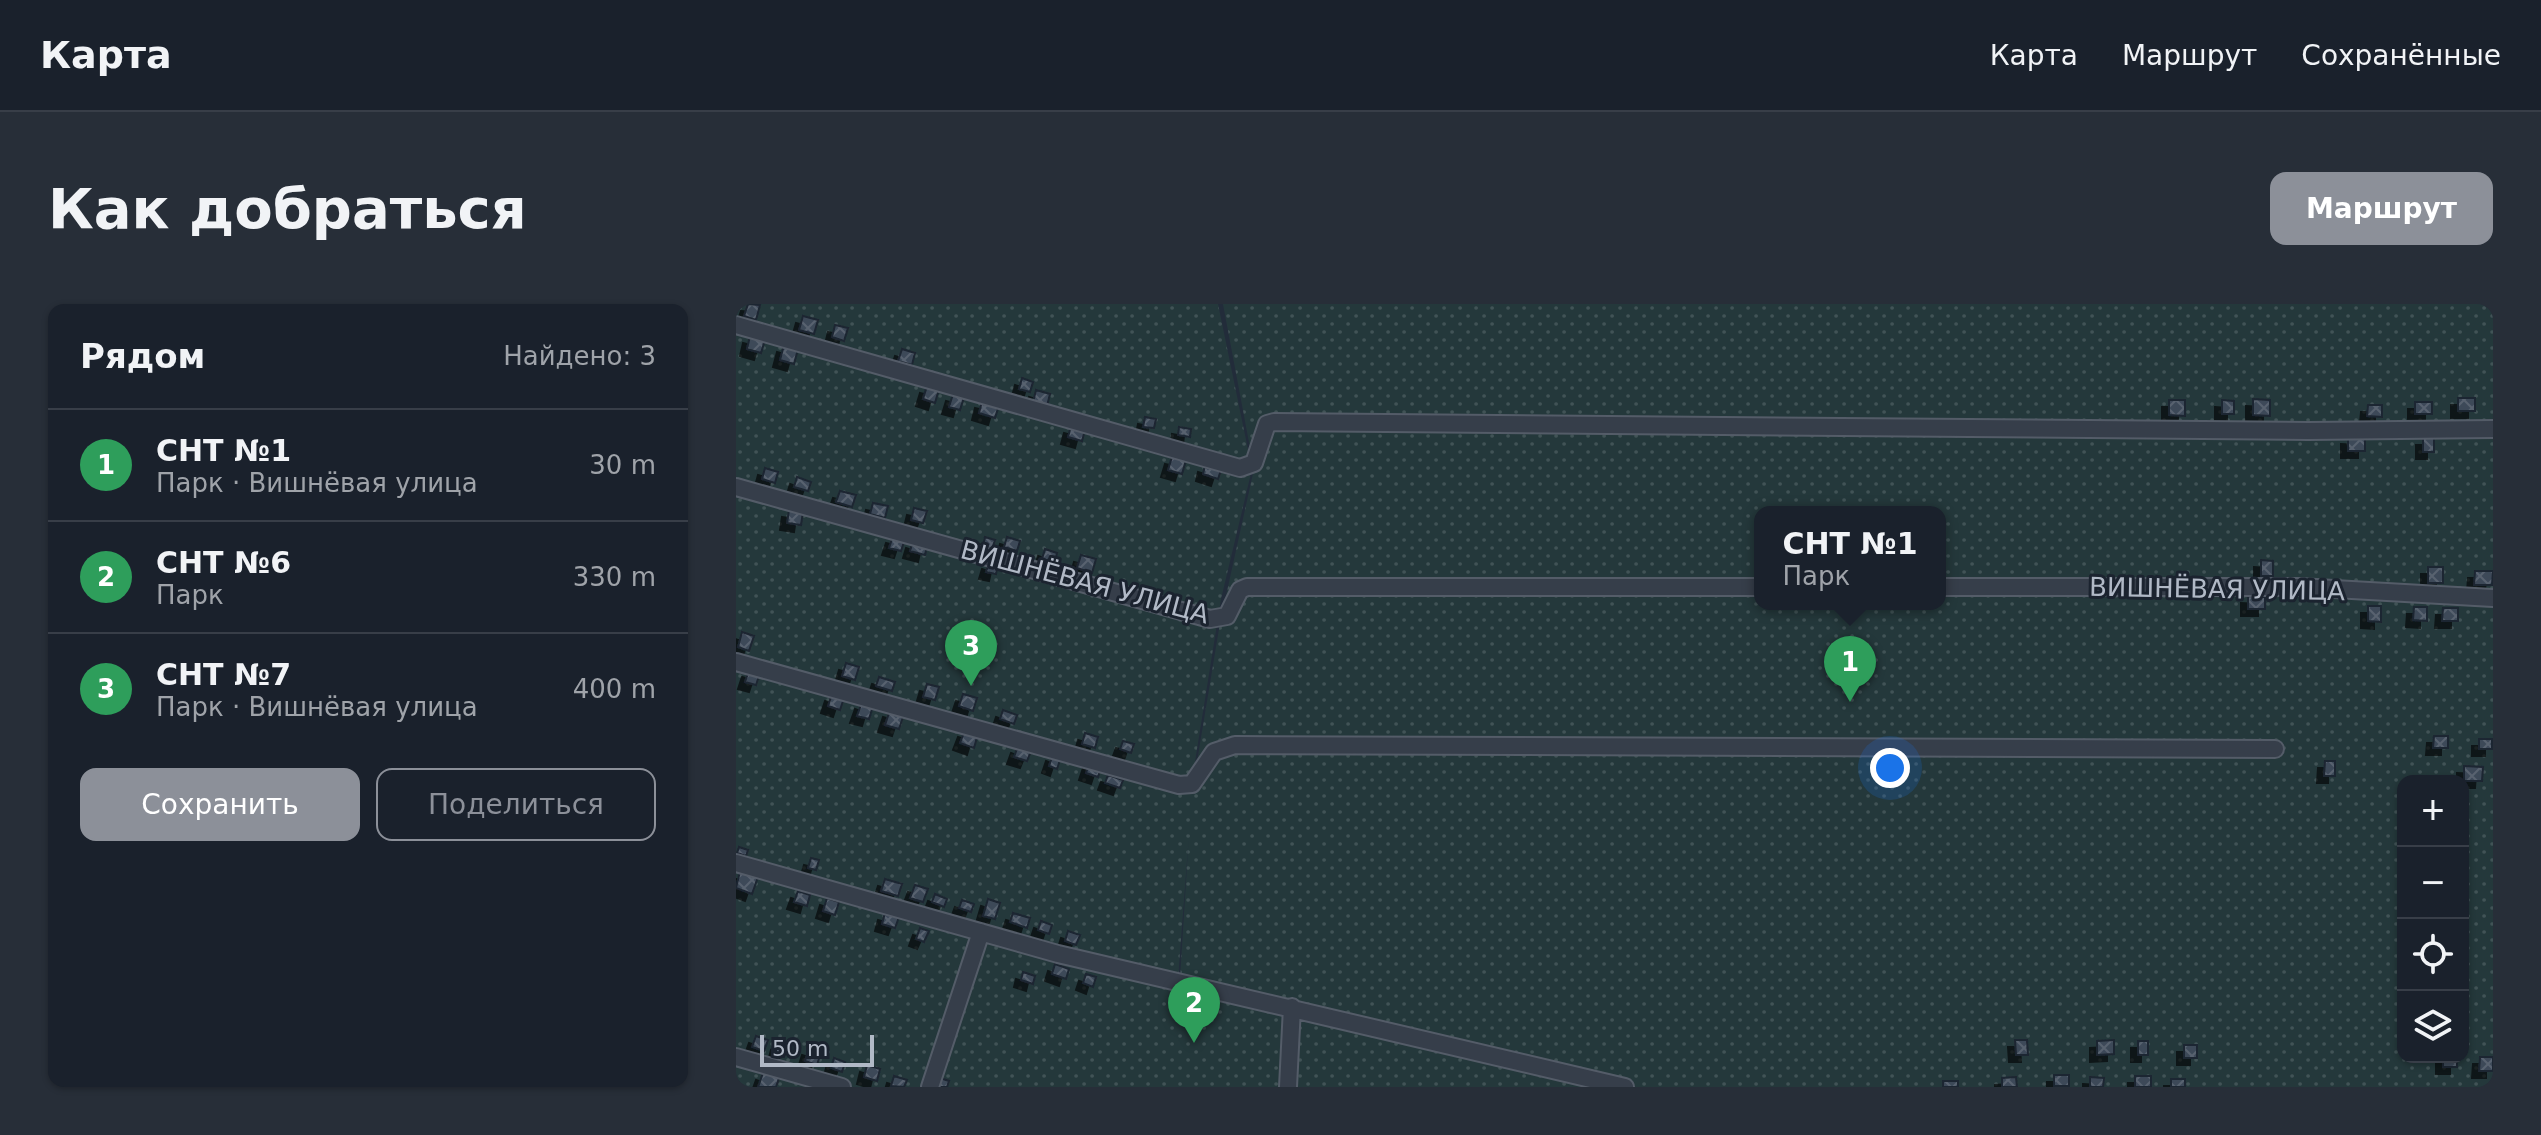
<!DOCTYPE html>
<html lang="ru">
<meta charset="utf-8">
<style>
body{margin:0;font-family:"DejaVu Sans",sans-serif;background:#272e38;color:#f1f3f6}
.controls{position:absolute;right:24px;bottom:24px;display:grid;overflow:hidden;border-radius:16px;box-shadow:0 2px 6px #0004}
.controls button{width:72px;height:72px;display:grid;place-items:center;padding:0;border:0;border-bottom:2px solid #383e48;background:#1a212c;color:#f1f3f6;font:40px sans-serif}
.scale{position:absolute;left:24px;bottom:20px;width:114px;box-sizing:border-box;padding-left:8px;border:4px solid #b1b9c6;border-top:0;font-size:22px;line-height:28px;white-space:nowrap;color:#b1b9c6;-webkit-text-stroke:6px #1b232f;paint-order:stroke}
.you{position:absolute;left:1154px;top:464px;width:28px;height:28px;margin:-20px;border:6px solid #fff;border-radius:50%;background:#1a73e8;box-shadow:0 0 0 12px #1a73e833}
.badge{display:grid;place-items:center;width:52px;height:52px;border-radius:50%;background:#8c9099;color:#fff;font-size:26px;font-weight:700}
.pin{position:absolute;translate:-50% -66px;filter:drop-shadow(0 2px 4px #0008)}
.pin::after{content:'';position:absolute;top:42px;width:28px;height:24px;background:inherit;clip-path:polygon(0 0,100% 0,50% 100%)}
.popup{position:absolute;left:1018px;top:202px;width:192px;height:104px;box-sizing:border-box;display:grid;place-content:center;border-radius:16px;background:#1a212c;filter:drop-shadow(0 2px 6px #0005);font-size:26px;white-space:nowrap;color:#9fa3a9}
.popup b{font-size:30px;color:#f1f3f6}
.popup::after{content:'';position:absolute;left:50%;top:100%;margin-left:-16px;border:16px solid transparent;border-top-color:#1a212c}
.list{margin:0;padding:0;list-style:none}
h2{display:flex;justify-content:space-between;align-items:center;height:104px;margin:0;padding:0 32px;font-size:34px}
h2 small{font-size:26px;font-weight:400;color:#9fa3a9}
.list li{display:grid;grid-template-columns:52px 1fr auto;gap:24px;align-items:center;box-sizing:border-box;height:112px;padding:0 32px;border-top:2px solid #383e48}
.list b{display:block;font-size:30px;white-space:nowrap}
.list p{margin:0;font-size:26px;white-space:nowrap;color:#9fa3a9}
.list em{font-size:26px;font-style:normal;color:#9fa3a9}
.actions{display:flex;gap:16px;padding:24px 32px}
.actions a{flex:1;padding:18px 0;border:2px solid #8c9099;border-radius:16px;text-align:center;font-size:28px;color:#8c9099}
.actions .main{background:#8c9099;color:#fff}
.icon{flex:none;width:44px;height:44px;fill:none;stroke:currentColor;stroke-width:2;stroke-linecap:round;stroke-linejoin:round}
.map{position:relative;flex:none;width:1757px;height:783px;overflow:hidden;border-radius:16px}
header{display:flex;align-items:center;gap:48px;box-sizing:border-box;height:112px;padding:0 40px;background:#1a212c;border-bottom:2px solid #383e48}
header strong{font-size:38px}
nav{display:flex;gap:44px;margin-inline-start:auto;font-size:28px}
.intro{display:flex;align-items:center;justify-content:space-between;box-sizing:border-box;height:192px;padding:0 48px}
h1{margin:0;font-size:56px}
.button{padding:20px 36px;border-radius:16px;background:#8c9099;color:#fff;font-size:28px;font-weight:700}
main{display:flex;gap:48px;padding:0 48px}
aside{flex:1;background:#1a212c;border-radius:16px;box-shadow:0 2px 6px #0004}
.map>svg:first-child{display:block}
.green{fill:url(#green-dots);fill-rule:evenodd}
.building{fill:url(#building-cross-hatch);stroke:#1d2531;stroke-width:2;filter:url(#shadow)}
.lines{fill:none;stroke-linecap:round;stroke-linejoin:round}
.street-casing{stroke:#545c68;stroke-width:20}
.street{stroke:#363e4a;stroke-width:16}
.labels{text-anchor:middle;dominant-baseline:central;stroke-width:6;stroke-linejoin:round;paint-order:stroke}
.street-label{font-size:26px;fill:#b1b9c6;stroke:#1b232f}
</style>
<header>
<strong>Карта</strong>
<nav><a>Карта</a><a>Маршрут</a><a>Сохранённые</a></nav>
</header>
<div class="intro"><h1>Как добраться</h1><a class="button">Маршрут</a></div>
<main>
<aside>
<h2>Рядом<small>Найдено: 3</small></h2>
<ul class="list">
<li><span class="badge" style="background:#2e9e5b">1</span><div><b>СНТ №1</b><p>Парк · Вишнёвая улица</p></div><em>30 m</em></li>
<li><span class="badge" style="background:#2e9e5b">2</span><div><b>СНТ №6</b><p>Парк</p></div><em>330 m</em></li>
<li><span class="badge" style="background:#2e9e5b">3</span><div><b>СНТ №7</b><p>Парк · Вишнёвая улица</p></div><em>400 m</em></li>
</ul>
<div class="actions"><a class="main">Сохранить</a><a>Поделиться</a></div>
</aside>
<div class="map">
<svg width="1757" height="783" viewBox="0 0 1757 783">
<defs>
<pattern id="green-dots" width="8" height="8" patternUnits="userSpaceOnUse" patternTransform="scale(2)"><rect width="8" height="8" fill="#24383b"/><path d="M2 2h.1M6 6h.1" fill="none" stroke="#415356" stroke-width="1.8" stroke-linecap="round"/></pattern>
<pattern id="building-cross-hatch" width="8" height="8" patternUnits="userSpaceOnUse" patternTransform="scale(2)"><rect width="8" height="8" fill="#3e4a59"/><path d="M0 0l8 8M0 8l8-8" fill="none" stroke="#58626f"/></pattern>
<filter id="shadow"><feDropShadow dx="-7" dy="7" stdDeviation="0" flood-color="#0009"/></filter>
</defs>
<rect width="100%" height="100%" fill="#222c3a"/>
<path class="green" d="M0,0H482L516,165L485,295L457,470V482L484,319L518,165L487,0H1757V783H0ZM1024,208H1204V300H1024ZM1667,477H1727V753H1667ZM453,529L444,675H442L453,530Z"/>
<path class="building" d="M12,0L24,1L20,16L8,12Z
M67,12L82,16L78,30L63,26Z
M99,21L112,24L108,37L96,33Z
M14,32L29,36L25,49L11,45Z
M48,41L62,45L58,60L44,56Z
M166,45L179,49L176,61L162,57Z
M286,74L297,78L294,88L283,85Z
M191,82L203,85L199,99L187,95Z
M300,86L314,90L311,102L297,98Z
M217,90L228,93L224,106L213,103Z
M1722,94H1739V107H1722Z
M1517,95L1534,96V112L1517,111Z
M1433,96H1449V112L1433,111Z
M1486,96L1498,97V110H1486Z
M246,97L263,101L259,114L243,109Z
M1679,98H1696V110H1679Z
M1632,101H1646V113L1631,112Z
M409,113L420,115L418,124L407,123Z
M335,122L349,126L346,137L332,133Z
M443,123L455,125L454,133L442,131Z
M1612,133L1629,134V147H1612Z
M1687,134H1698V148H1687Z
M436,153L450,156L446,170L432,166Z
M469,161L485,166L482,175L467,170Z
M29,164L42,168L39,179L26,175Z
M61,173L75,178L72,187L58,183Z
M104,187L120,191L116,203L100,198Z
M137,199L152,202L149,214L134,210Z
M178,204L191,207L187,219L175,216Z
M53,206L67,208L65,221L51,219Z
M157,232L169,235L165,247L153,244Z
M249,233L259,236L256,245L247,242Z
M271,233L284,237L281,247L268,243Z
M177,237L191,242L189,251L174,247Z
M309,245L321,249L319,258L306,255Z
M345,251L360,255L356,269L341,264Z
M1525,256L1537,257V272H1525Z
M253,258L262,261L260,270L250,268Z
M1692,263H1707V279H1692Z
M1739,267H1757L1756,281H1738Z
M1512,292L1529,293V305H1512Z
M1632,302H1645V318L1632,317Z
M1678,303H1691V317L1677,316Z
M1707,304H1722V317H1706Z
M6,328L18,332L13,347L2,343Z
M110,359L123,363L119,376L106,372Z
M13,366L24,369L20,381L9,378Z
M143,373L159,378L156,387L140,382Z
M191,380L203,383L199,396L187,393Z
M96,390L108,394L104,406L92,402Z
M227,390L241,394L237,407L223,402Z
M126,398L137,402L133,415L121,412Z
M154,406L168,410L163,425L149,421Z
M267,406L281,411L278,420L264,415Z
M229,426L242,430L238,444L224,439Z
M349,429L362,433L359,444L346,440Z
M1698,432H1712V444H1697Z
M1743,435H1756V445H1743Z
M387,437L398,440L395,449L384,445Z
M282,442L295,447L291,457L278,453Z
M317,450L325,453L321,465L313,462Z
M354,457L366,461L362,473L350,469Z
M1589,457H1599V472H1588Z
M1728,462L1747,463L1746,477H1728Z
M372,471L387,476L384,484L369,479Z
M3,543L12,546L10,552L1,549Z
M75,554L83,556L80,566L72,564Z
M4,567L22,573L16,590L0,584Z
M149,575L166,580L162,592L145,587Z
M179,581L192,585L187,598L174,594Z
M62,587L74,591L71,602L58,598Z
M199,590L211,595L208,603L196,598Z
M91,594L103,598L99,611L87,607Z
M252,595L264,599L259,615L247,612Z
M226,596L238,600L235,608L223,604Z
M149,609L163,613L159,624L146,620Z
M277,609L294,614L291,624L274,618Z
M305,617L316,621L313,630L302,626Z
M184,624L193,627L188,638L180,635Z
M332,627L344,631L340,641L329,637Z
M319,660L333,665L330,675L316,670Z
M287,668L299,672L297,680L285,676Z
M350,670L360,673L357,683L347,679Z
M20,732L32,736L28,747L16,743Z
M1279,736H1291L1292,751H1280Z
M1378,736V750L1361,751V737Z
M1402,737H1412V751H1402Z
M42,739L52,742L48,753L39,750Z
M1448,741H1461V754H1448Z
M73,744L85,748L81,761L69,757Z
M1707,753H1721V763H1707Z
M1744,753H1757V767H1743Z
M98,754L109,758L106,768L95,764Z
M131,761L144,765L141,777L128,773Z
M27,769L43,774L40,783H22Z
M1318,771H1333V782H1318Z
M158,772L171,776L168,783L155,782Z
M1399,772H1415V783H1399Z
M1280,773L1281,783H1266V774Z
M1354,773L1368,774L1367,783H1354Z
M204,774L213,777L211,783H201Z
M1435,775H1449V783H1435Z
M1207,777H1222V783H1207Z"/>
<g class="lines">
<defs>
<path id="street" d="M0,21L504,164L518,159L531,120L538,118L1572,127L1757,125
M0,183L474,315L491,312L504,286L511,283H1024
M1204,283H1563L1757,294
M0,358L443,481L456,480L478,448L499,441L1539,445
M0,559L322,650L889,783
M0,753L106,783
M194,783L245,628
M552,783L556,703"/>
</defs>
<use href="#street" class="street-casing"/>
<use href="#street" class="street"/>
</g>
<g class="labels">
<g class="street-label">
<text transform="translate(349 278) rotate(15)">ВИШНЁВАЯ УЛИЦА</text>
<text transform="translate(1481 285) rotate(1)">ВИШНЁВАЯ УЛИЦА</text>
</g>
</g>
</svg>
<div class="controls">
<button>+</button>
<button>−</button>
<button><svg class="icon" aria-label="locate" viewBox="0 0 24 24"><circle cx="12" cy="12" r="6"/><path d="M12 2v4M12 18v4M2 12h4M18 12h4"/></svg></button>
<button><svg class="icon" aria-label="layers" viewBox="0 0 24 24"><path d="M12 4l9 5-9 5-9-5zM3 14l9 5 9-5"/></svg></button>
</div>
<div class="scale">50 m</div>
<div class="you"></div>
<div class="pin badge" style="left:1114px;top:398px;background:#2e9e5b">1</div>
<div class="popup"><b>СНТ №1</b>Парк</div>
<div class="pin badge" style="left:458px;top:739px;background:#2e9e5b">2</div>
<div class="pin badge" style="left:235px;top:382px;background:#2e9e5b">3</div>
</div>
</main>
